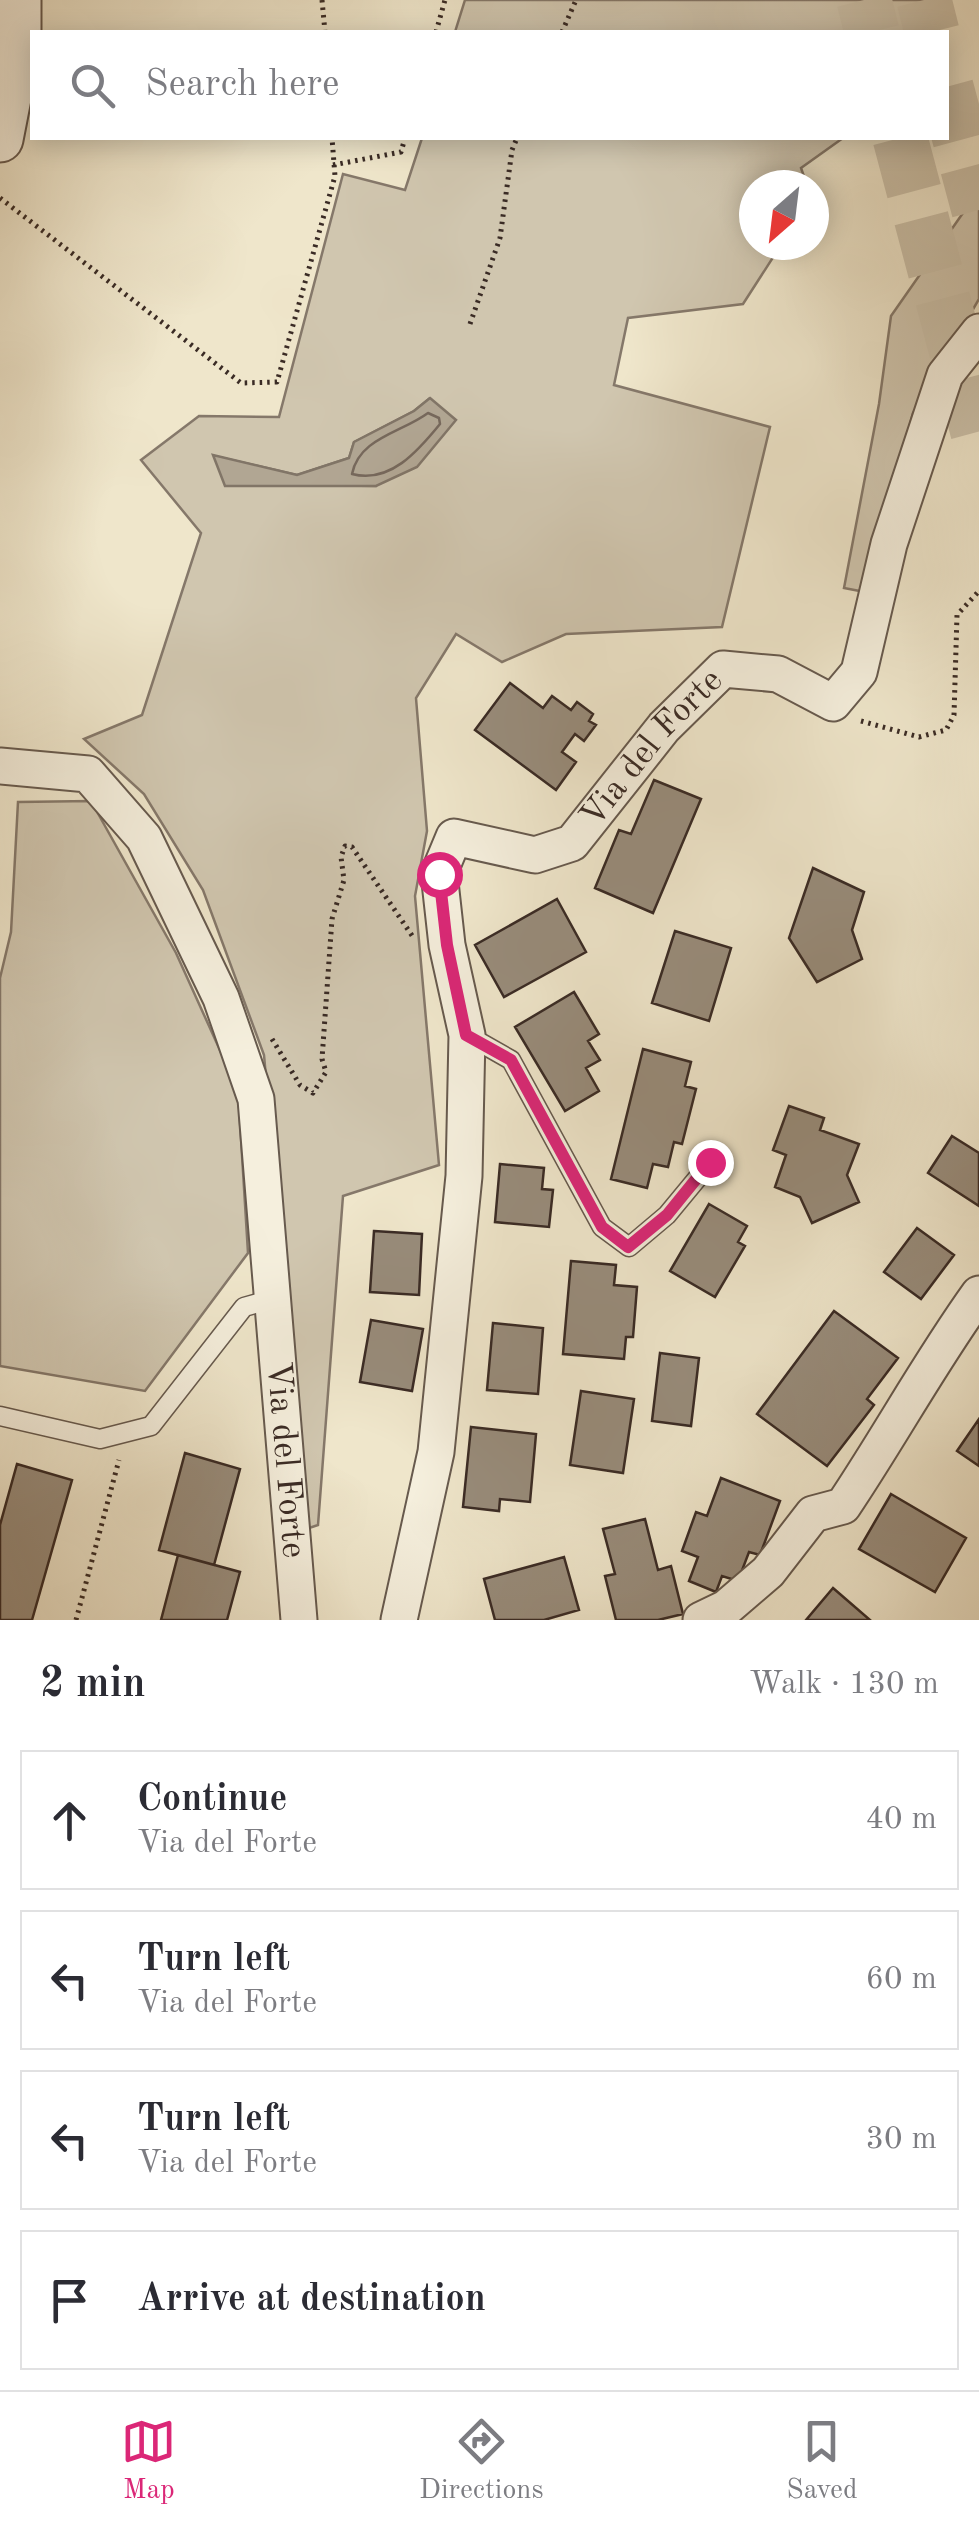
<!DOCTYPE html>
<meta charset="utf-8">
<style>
body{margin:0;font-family:"Old Standard TT",serif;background:#f7f7f7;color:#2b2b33}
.compass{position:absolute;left:739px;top:170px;width:90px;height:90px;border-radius:50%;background:#fff;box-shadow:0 5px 25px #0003;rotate:208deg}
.stop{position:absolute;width:30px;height:30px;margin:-22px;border:8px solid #db2777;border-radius:50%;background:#fff}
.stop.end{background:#db2777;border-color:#fff;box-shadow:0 2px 10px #0008}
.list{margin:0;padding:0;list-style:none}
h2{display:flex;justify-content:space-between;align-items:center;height:130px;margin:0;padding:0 40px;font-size:42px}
h2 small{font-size:32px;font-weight:400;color:#7c7c81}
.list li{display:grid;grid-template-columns:65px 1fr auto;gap:30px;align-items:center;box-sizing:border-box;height:140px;margin:0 20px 20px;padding:0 20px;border:2px solid #e1e1e2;border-radius:0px}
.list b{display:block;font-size:38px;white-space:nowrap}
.list p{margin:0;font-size:32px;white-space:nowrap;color:#7c7c81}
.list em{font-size:32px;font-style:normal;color:#7c7c81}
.icon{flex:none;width:55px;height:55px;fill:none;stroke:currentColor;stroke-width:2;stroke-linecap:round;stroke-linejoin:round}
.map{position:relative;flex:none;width:979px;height:1620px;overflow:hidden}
.search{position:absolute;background:#fff;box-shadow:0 5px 25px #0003;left:30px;right:30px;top:30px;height:110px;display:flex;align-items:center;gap:25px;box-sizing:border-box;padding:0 35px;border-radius:0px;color:#7c7c81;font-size:38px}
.sheet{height:770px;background:#fff}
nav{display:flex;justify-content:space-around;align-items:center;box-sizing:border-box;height:140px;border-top:2px solid #e1e1e2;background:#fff;font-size:28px;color:#7c7c81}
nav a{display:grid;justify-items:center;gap:5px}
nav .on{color:#db2777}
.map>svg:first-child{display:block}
.green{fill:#d0c6af;stroke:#85786a;stroke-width:2.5;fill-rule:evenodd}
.water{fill:#b1a693;stroke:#817567;stroke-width:2.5}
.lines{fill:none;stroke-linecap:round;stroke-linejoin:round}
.shore{stroke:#76685c;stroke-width:2.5}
.building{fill:#988c7b;stroke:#3a2b25;stroke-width:2.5}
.trunk-tunnel{stroke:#cbc1aa;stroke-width:55;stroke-dasharray:55 28;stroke-linecap:butt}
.service-casing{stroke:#675a4e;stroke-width:21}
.minor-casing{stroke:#675a4e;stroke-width:39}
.tertiary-casing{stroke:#675a4e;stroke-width:49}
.path{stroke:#3a2b25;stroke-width:5;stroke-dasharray:2.5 5;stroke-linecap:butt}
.service{stroke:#f5efdd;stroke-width:18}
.minor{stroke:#f5efdd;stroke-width:35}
.tertiary{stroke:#f5efdd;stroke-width:45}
.route{stroke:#db2777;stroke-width:12}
.labels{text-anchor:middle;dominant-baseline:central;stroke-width:9;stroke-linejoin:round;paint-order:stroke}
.street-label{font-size:35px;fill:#3a2b25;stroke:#f5efdd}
</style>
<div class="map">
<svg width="979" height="1620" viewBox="0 0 979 1620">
<rect width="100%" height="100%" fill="#efe6cb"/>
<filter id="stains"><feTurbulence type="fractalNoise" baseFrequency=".002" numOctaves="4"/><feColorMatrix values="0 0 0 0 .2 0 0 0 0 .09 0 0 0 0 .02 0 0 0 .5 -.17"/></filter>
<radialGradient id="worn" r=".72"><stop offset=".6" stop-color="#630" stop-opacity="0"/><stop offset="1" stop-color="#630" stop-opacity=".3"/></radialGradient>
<path class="green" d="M465,0H935L926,32H455Z
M422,138H843L801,168L807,185H754V245H781L743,304L628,318L614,385L770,427L722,627L566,634L502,662L456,634L416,698L427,831L415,896L439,1165L343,1196L318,1525L303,1530L289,1332L264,1055L203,890L144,794L84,739L142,715L201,533L141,460L199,416L279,417L343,174L405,190ZM430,398L376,486L309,485L214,456L297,475L349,458L354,442L414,411Z
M979,190V299L913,413L865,592L844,588L879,404L891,316Z
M91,801L176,953L238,1090L248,1253L145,1391L0,1366V978L11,932L18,802Z"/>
<path class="water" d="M430,398L456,420L417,467L376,486H225L213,455L297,475L349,458L354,442L414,411Z"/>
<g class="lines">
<path class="shore" d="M428,413L439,418L440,424C418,451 390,484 352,474C359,438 401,433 428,413Z"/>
</g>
<path class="building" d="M510,683L543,708L552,696L571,710L577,702L593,714L589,721L596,725L584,741L575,734L562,752L576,762L556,790L475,730Z
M654,780L701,799L653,913L595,888L619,830L631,834Z
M813,868L864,892L852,930L862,959L817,982L789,938Z
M557,899L586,952L504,997L475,945Z
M675,931L731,948L709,1021L652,1003Z
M574,992L599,1034L588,1041L600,1060L586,1068L599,1091L565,1111L515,1027Z
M643,1049L691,1062L685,1086L696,1089L682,1144L674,1142L668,1167L653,1164L647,1188L611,1179Z
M789,1106L824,1118L820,1130L859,1144L847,1175L859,1202L812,1223L800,1197L775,1187L786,1155L773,1150Z
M952,1136L979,1153V1206L928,1173Z
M500,1164L544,1168L542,1189L553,1190L549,1227L495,1222Z
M709,1204L747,1226L738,1242L745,1246L715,1297L670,1271Z
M917,1228L954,1255L921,1299L884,1272Z
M374,1231L422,1234L419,1295L370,1292Z
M571,1261L616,1265L614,1285L637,1287L633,1337H626L624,1359L563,1354Z
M834,1311L898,1358L867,1399L874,1405L827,1466L757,1414Z
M371,1320L423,1329L412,1391L360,1382Z
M493,1323L543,1328L538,1394L487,1390Z
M660,1353L699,1358L691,1426L652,1421Z
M581,1391L634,1399L623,1473L570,1465Z
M979,1419V1466L957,1451Z
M471,1427L536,1434L530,1502L500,1499L499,1511L463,1507Z
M185,1453L240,1469L214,1565L159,1550Z
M17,1464L72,1480L32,1620H0V1525Z
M721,1478L780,1501L760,1555L749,1552L738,1581L722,1576L716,1592L689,1581L698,1557L682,1551L696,1512L707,1516Z
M891,1494L966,1538L935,1592L859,1549Z
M645,1519L658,1570L671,1566L683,1614L658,1620H616L605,1576L615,1574L603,1529Z
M178,1555L240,1572L227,1620H161Z
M564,1557L579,1610L544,1620H495L484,1579Z
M833,1588L870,1620H806Z"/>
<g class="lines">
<path class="trunk-tunnel" d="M864,0L872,32
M924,0L932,32
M946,87L979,210
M900,138L979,436"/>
<defs>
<path id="service" d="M467,1035L511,1060L602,1227L629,1247L667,1215L710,1163
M0,1416L100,1439L151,1426L244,1307L272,1299"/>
<g id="minor">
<path id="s1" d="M0,766L88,774L144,838L221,998L256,1099L299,1620"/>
<path id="s2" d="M399,1620L436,1452L464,1176L467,1035L447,945L439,873L454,837L535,855L572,843L664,727L723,669L778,674L833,703L859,672L889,544L945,375L979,332"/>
<path d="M701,1620L726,1608L768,1572L813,1514L843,1506C890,1436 930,1362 979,1294"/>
</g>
<path id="tertiary" d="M0,139L18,47V0"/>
</defs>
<use href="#service" class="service-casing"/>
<use href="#minor" class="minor-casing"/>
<use href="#tertiary" class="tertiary-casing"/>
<path class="path" d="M322,0L325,32
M436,32L445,0
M562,32L576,0
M333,165L401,152L405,138
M0,198L241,383L277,382L335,176L332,138
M470,324L500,238L512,150L517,138
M861,721L919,737L946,730L954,715L957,615L979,591
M272,1039L300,1085L313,1093L326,1072L322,1059L332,919L344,880L341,857L345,846L352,847L413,937
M76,1620L119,1460"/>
<use href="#service" class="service"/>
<use href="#minor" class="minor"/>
<use href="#tertiary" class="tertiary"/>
</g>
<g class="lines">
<path class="route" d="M439,874L447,945L466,1035L511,1060L602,1227L628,1247L667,1215L710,1162"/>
</g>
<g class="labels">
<g class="street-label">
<text stroke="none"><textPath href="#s2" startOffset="1040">Via del Forte</textPath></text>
<text stroke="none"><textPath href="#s1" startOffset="820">Via del Forte</textPath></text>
</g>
</g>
<rect width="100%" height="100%" filter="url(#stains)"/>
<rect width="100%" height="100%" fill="url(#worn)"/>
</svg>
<svg class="compass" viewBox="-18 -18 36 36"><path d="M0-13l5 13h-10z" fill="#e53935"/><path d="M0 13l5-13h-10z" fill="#7c7c81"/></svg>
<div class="stop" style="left:439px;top:874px"></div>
<div class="stop end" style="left:710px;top:1162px"></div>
<div class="search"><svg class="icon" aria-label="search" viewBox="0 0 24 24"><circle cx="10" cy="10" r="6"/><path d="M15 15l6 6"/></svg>Search here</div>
</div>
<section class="sheet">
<h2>2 min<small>Walk · 130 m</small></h2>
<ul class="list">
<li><svg class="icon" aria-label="ahead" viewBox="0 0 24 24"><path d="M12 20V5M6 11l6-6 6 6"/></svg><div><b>Continue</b><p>Via del Forte</p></div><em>40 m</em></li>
<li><svg class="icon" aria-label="left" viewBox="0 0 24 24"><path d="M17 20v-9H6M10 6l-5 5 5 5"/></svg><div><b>Turn left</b><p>Via del Forte</p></div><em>60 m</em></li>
<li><svg class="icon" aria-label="left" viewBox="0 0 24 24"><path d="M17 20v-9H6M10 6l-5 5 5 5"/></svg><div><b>Turn left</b><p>Via del Forte</p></div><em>30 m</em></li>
<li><svg class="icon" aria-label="arrive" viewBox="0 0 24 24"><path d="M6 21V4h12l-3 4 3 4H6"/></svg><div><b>Arrive at destination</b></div></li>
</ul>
</section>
<nav>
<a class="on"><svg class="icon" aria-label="map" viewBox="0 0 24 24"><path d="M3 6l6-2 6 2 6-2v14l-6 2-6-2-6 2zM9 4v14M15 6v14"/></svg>Map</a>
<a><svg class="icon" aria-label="directions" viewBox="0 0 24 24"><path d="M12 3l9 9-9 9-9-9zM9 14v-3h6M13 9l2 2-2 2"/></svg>Directions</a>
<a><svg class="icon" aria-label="saved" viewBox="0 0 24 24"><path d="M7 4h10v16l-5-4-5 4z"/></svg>Saved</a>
</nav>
